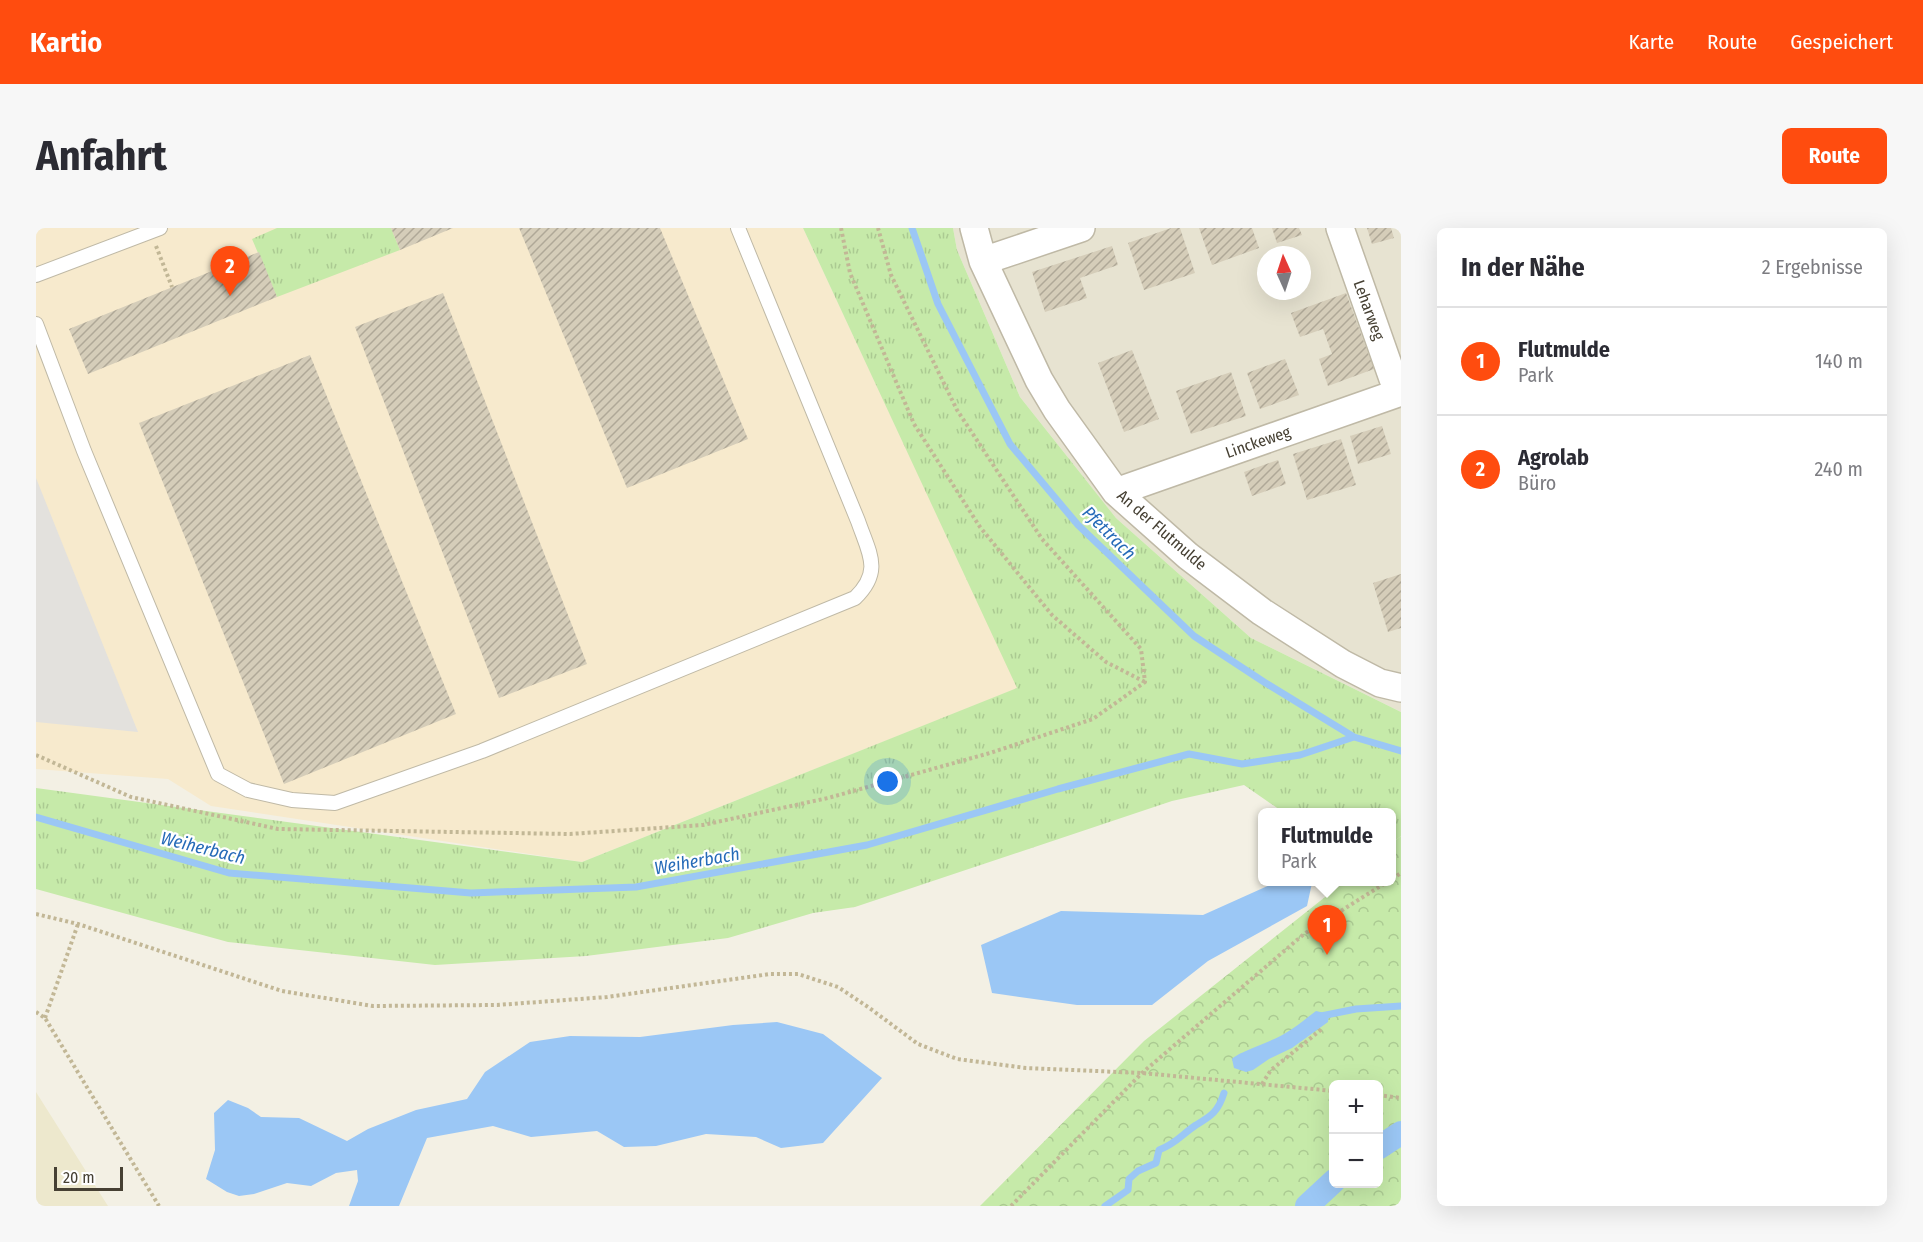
<!DOCTYPE html>
<html lang="de">
<meta charset="utf-8">
<style>
body{margin:0;font-family:"Fira Sans Condensed",sans-serif;background:#f7f7f7;color:#2b2b33}
.controls{position:absolute;right:18px;bottom:18px;display:grid;overflow:hidden;border-radius:9px;box-shadow:0 6px 24px #0002}
.controls button{width:54px;height:54px;display:grid;place-items:center;padding:0;border:0;border-bottom:2px solid #e1e1e2;background:#fff;color:#2b2b33;font:30px sans-serif}
.compass{position:absolute;left:1221px;top:18px;width:54px;height:54px;border-radius:50%;background:#fff;box-shadow:0 6px 24px #0002;rotate:357deg}
.scale{position:absolute;left:18px;bottom:15px;width:69px;box-sizing:border-box;padding-left:6px;border:3px solid #464033;border-top:0;font-size:16px;line-height:21px;white-space:nowrap;color:#464033;-webkit-text-stroke:4px #fff;paint-order:stroke}
.you{position:absolute;left:852px;top:554px;width:21px;height:21px;margin:-15px;border:4px solid #fff;border-radius:50%;background:#1a73e8;box-shadow:0 0 0 9px #1a73e833}
.badge{display:grid;place-items:center;width:39px;height:39px;border-radius:50%;background:#ff4c0f;color:#fff;font-size:20px;font-weight:700}
.pin{position:absolute;translate:-50% -50px;filter:drop-shadow(0 2px 3px #0008)}
.pin::after{content:'';position:absolute;top:32px;width:21px;height:18px;background:inherit;clip-path:polygon(0 0,100% 0,50% 100%)}
.popup{position:absolute;left:1222px;top:580px;width:138px;height:78px;box-sizing:border-box;display:grid;place-content:center;border-radius:9px;background:#fff;filter:drop-shadow(0 2px 4px #0005);font-size:20px;white-space:nowrap;color:#7c7c81}
.popup b{font-size:22px;color:#2b2b33}
.popup::after{content:'';position:absolute;left:50%;top:100%;margin-left:-12px;border:12px solid transparent;border-top-color:#fff}
.list{margin:0;padding:0;list-style:none}
h2{display:flex;justify-content:space-between;align-items:center;height:78px;margin:0;padding:0 24px;font-size:26px}
h2 small{font-size:20px;font-weight:400;color:#7c7c81}
.list li{display:grid;grid-template-columns:39px 1fr auto;gap:18px;align-items:center;box-sizing:border-box;height:108px;padding:0 24px;border-top:2px solid #e1e1e2}
.list b{display:block;font-size:22px;white-space:nowrap}
.list p{margin:0;font-size:20px;white-space:nowrap;color:#7c7c81}
.list em{font-size:20px;font-style:normal;color:#7c7c81}
.map{position:relative;flex:none;width:1365px;height:978px;overflow:hidden;border-radius:9px}
header{display:flex;align-items:center;gap:36px;box-sizing:border-box;height:84px;padding:0 30px;background:#ff4c0f;color:#fff}
header strong{font-size:28px}
nav{display:flex;gap:33px;margin-inline-start:auto;font-size:21px}
.intro{display:flex;align-items:center;justify-content:space-between;box-sizing:border-box;height:144px;padding:0 36px}
h1{margin:0;font-size:42px}
.button{padding:15px 27px;border-radius:9px;background:#ff4c0f;color:#fff;font-size:21px;font-weight:700}
main{display:flex;gap:36px;padding:0 36px}
aside{flex:1;background:#fff;border-radius:9px;box-shadow:0 6px 24px #0002}
.map>svg:first-child{display:block}
.residential{fill:#e7e3d1;fill-rule:evenodd}
.commercial{fill:#f7eacd}
.education{fill:#ede8cd}
.grass{fill:url(#grass-tufts)}
.park{fill:url(#park-crowns);fill-rule:evenodd}
.parking{fill:#e3e1dd}
.water{fill:#9bc7f5}
.lines{fill:none;stroke-linecap:round;stroke-linejoin:round}
.stream{stroke:#9bc7f5;stroke-width:7}
.canal{stroke:#9bc7f5;stroke-width:24}
.building{fill:url(#building-hatch)}
.service-casing{stroke:#bfb9a6;stroke-width:16}
.minor-casing{stroke:#bfb9a6;stroke-width:30}
.path{stroke:#c2b796;stroke-width:4;stroke-dasharray:3 3;stroke-linecap:butt}
.service{stroke:#fff;stroke-width:14}
.minor{stroke:#fff;stroke-width:27}
.labels{text-anchor:middle;dominant-baseline:central;stroke-width:4.5;stroke-linejoin:round;paint-order:stroke}
.street-label{font-size:16px;fill:#464033;stroke:#fff}
.water-label{font-size:18px;font-style:italic;fill:#266bb8;stroke:#fff}
</style>
<header>
<strong>Kartio</strong>
<nav><a>Karte</a><a>Route</a><a>Gespeichert</a></nav>
</header>
<div class="intro"><h1>Anfahrt</h1><a class="button">Route</a></div>
<main>
<div class="map">
<svg width="1365" height="978" viewBox="0 0 1365 978">
<defs>
<pattern id="grass-tufts" width="24" height="20" patternUnits="userSpaceOnUse" patternTransform="scale(1.5)"><rect width="24" height="20" fill="#c6eaa9"/><path d="M3 7l-1-3M5 7V3M7 7l1-3M15 17l-1-3M17 17v-4M19 17l1-3" fill="none" stroke="#abca92"/></pattern>
<pattern id="park-crowns" width="20" height="18" patternUnits="userSpaceOnUse" patternTransform="scale(1.5)"><rect width="20" height="18" fill="#c6eaa9"/><path d="M2 6a3 3 0 1 1 6 0M12 15a3 3 0 1 1 6 0" fill="none" stroke="#abca92"/></pattern>
<pattern id="building-hatch" width="6" height="6" patternUnits="userSpaceOnUse" patternTransform="scale(1.5)"><rect width="6" height="6" fill="#d5cdb9"/><path d="M-1 1l2-2M0 6l6-6M5 7l2-2" fill="none" stroke="#afa897"/></pattern>
</defs>
<rect width="100%" height="100%" fill="#f3f0e4"/>
<path class="residential" d="M917,0H1365V484L1215,410L1080,290L984,169L921,22ZM1230,27H1266V63H1230Z"/>
<path class="commercial" d="M0,0H767L982,460L546,634L175,578L132,551L0,541Z"/>
<path class="education" d="M0,864L65,967L72,978H0Z"/>
<path class="grass" d="M241,0H355L364,22L241,69L216,11Z
M767,0H917L921,22L984,169L1080,290L1215,410L1365,484V608L1356,615V584H1247L1208,557L1136,573L819,679L777,685L692,710L550,728L399,737L192,714L0,661V560L546,634L981,460Z"/>
<path class="park" d="M1365,608V978H944L1108,813L1308,654H1356V615ZM1298,856H1342V956H1298Z"/>
<path class="parking" d="M0,250L102,504L0,494Z"/>
<path class="water" d="M1276,655L1271,678L1172,733L1116,777H1041L956,765L945,717L1025,683L1167,687L1236,656Z
M1280,783L1293,786L1292,794L1256,820L1233,831L1217,842L1210,844L1198,840L1196,831C1202,824 1237,813 1248,806C1259,800 1269,791 1280,783Z
M741,794L787,806L846,850L787,915L745,920L720,909L670,906L620,918L588,919L561,903L495,909L457,898L391,910L363,978H313L322,953L321,942L300,945L275,958L251,955L218,966L203,968L191,964L170,951L179,922L178,885L192,872L212,880L225,889L263,890L311,913L332,901L380,882L431,871L449,844L494,814L534,808L604,809L697,797Z"/>
<g class="lines">
<path class="stream" d="M876,0L902,76L974,216L1042,297L1158,408L1228,454L1318,509L1365,523
M0,589L193,645L435,665L600,659L831,617L1022,561L1153,526L1206,536L1264,527L1318,509
M1285,788L1320,781L1365,778
M1069,978L1092,962L1093,951L1102,943L1120,935L1123,922C1141,915 1145,907 1160,897C1175,888 1182,884 1188,865"/>
<path class="canal" d="M1342,920L1365,905
M1271,978L1298,953"/>
</g>
<path class="building" d="M355,0H417L364,22Z
M483,0H624L712,211L591,260Z
M1135,0H1144L1159,45L1108,62L1092,15Z
M1163,0H1216L1223,20L1176,37Z
M1236,0H1263L1266,7L1241,15Z
M1331,0H1355L1358,10L1336,16Z
M1076,18L1082,37L1044,50L1051,70L1009,84L996,44Z
M223,24L241,69L52,146L33,101Z
M407,65L551,436L463,470L319,99Z
M1310,65L1338,141L1292,158L1283,131L1296,126L1287,101L1264,109L1255,85Z
M1096,122L1123,191L1088,204L1062,135Z
M274,127L420,486L248,556L103,195Z
M1249,131L1263,167L1224,181L1211,145Z
M1195,144L1210,188L1155,206L1140,163Z
M1346,198L1355,226L1322,236L1314,208Z
M1305,211L1320,257L1271,272L1257,226Z
M1242,232L1250,256L1216,268L1208,244Z
M1365,346V400L1352,404L1337,355Z"/>
<g class="lines">
<defs>
<path id="service" d="M0,47L124,0
M0,96L48,223L182,546L212,562L256,572L299,575L446,523L819,370C847,343 833,325 822,293L702,0"/>
<path id="minor" d="M938,0L947,33L1003,152L1021,182L1080,264L1152,328L1226,384L1307,436L1344,455L1365,460
M1304,0L1362,165
M947,33L1045,0
M1080,264L1365,164"/>
</defs>
<use href="#service" class="service-casing"/>
<use href="#minor" class="minor-casing"/>
<path class="path" d="M805,0L814,45L878,196L944,299L1016,387L1070,434L1109,454
M120,18L136,59
M0,527L95,569L242,601L534,606L667,597L792,570L954,525L1057,491L1109,454L1105,421L1006,311L921,182L855,47L842,0
M1356,651L1365,645
M0,686L42,696L246,763L337,778L461,777L571,769L734,746H762L802,759L832,779L882,816L921,831L990,840L1106,845L1298,863
M0,784L9,790L123,978
M9,790L42,696
M1226,856L1235,842L1286,801
M1342,867L1365,870
M975,978L1106,845L1268,706L1351,654"/>
<use href="#service" class="service"/>
<use href="#minor" class="minor"/>
</g>
<g class="labels">
<g class="street-label">
<text transform="translate(1333 82) rotate(70)">Leharweg</text>
<text transform="translate(1222 214) rotate(-19)">Linckeweg</text>
<text transform="translate(1126 302) rotate(41)">An der Flutmulde</text>
</g>
<g class="water-label">
<text transform="translate(1073 305) rotate(45)">Pfettrach</text>
<text transform="translate(167 620) rotate(14)">Weiherbach</text>
<text transform="translate(661 633) rotate(-10)">Weiherbach</text>
</g>
</g>
</svg>
<div class="controls">
<button>+</button>
<button>−</button>
</div>
<svg class="compass" viewBox="-18 -18 36 36"><path d="M0-13l5 13h-10z" fill="#e53935"/><path d="M0 13l5-13h-10z" fill="#7c7c81"/></svg>
<div class="scale">20 m</div>
<div class="you"></div>
<div class="pin badge" style="left:1291px;top:727px">1</div>
<div class="popup"><b>Flutmulde</b>Park</div>
<div class="pin badge" style="left:194px;top:68px">2</div>
</div>
<aside>
<h2>In der Nähe<small>2 Ergebnisse</small></h2>
<ul class="list">
<li><span class="badge">1</span><div><b>Flutmulde</b><p>Park</p></div><em>140 m</em></li>
<li><span class="badge">2</span><div><b>Agrolab</b><p>Büro</p></div><em>240 m</em></li>
</ul>
</aside>
</main>
